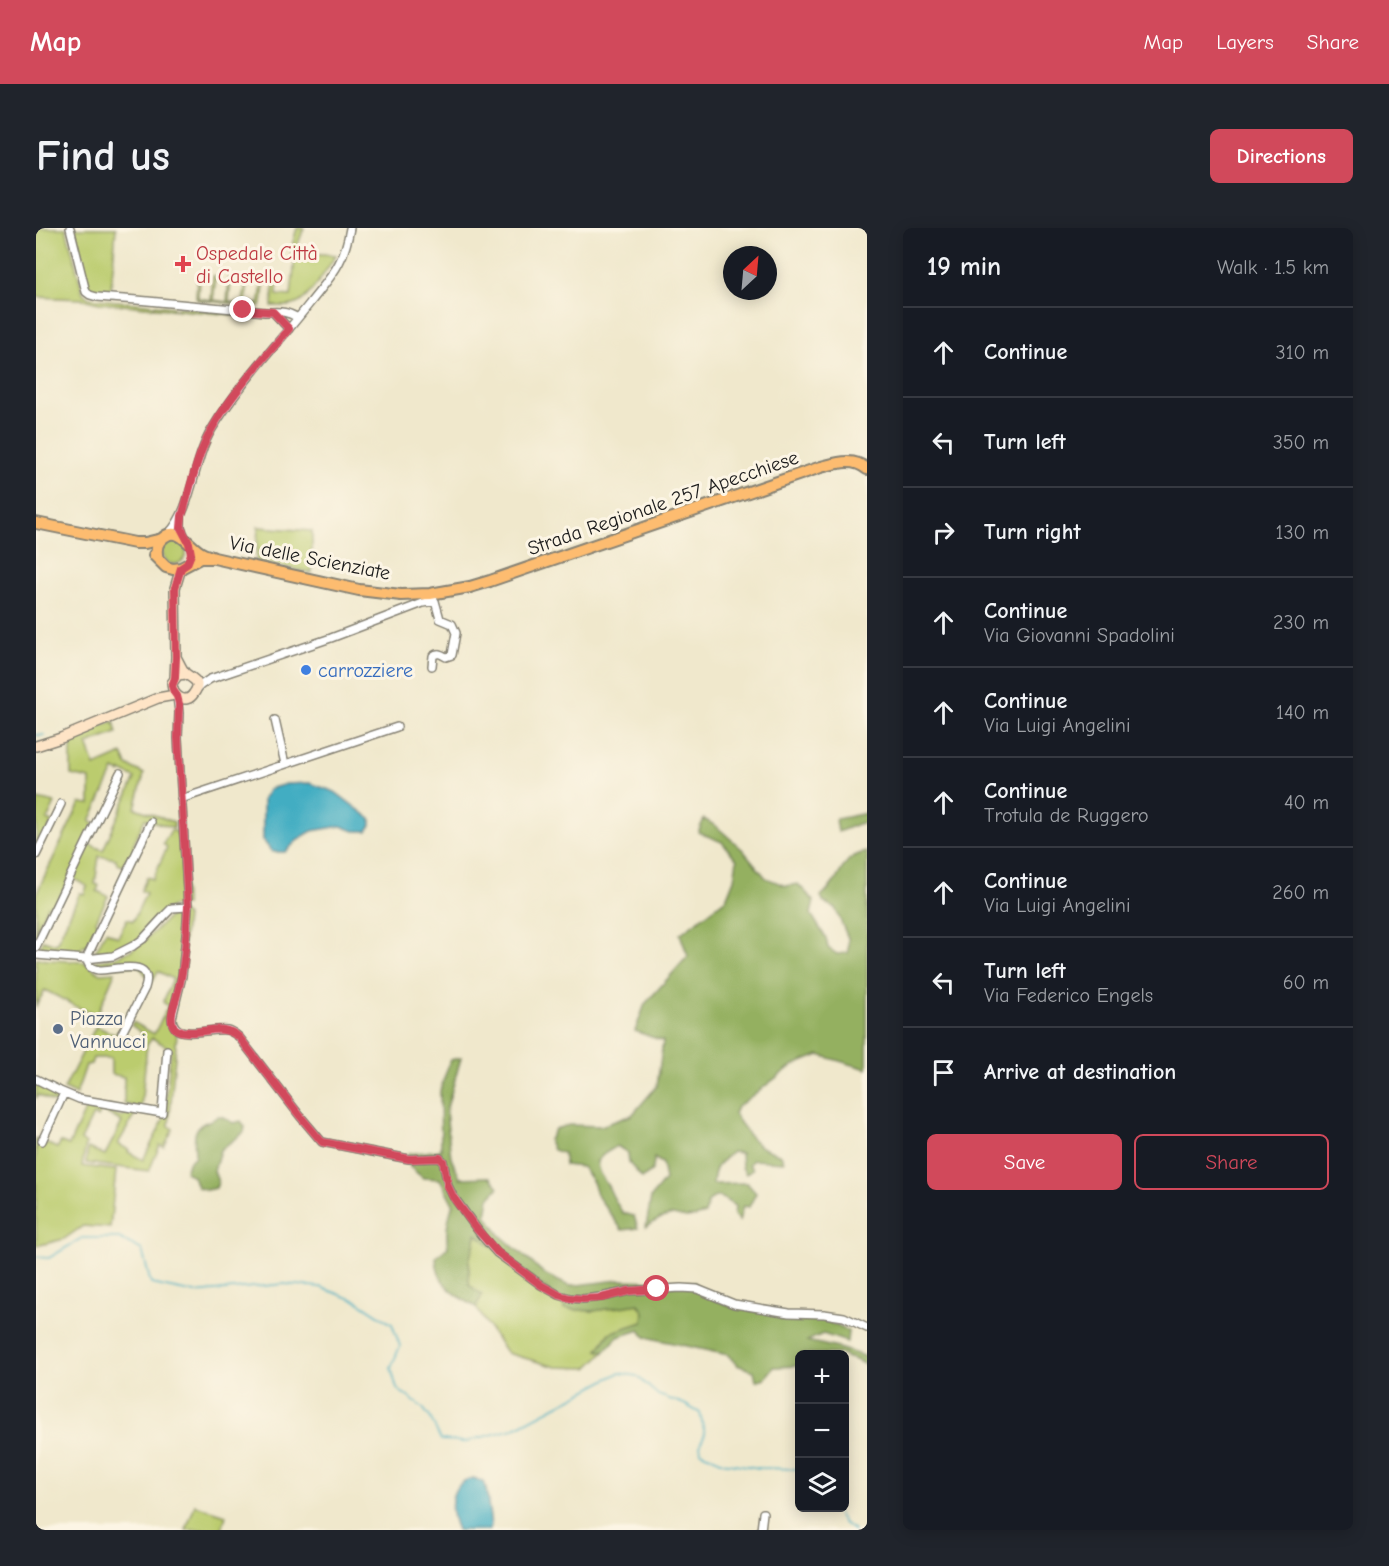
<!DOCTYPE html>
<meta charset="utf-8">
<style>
body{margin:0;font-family:"Comic Neue",sans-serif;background:#20242c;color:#f1f3f6}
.controls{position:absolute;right:18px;bottom:18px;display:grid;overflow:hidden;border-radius:9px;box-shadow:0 3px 15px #0003}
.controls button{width:54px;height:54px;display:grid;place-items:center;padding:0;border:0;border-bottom:2px solid #363941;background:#171b24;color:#f1f3f6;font:30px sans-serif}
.compass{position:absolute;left:687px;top:18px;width:54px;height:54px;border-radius:50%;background:#171b24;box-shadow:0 3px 15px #0003;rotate:26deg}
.stop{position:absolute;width:18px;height:18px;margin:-14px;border:4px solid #d1495b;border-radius:50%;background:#fff}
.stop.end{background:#d1495b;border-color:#fff;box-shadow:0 2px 6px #0008}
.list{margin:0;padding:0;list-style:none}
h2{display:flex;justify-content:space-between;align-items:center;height:78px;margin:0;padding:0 24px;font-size:26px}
h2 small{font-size:20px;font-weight:400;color:#9ea1a6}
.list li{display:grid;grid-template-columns:39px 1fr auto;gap:18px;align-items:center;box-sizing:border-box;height:90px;padding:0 24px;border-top:2px solid #363941}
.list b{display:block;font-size:22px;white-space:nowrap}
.list p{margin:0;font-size:20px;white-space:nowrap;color:#9ea1a6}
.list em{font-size:20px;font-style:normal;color:#9ea1a6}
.actions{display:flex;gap:12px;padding:18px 24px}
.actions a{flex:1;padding:14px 0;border:2px solid #d1495b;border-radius:9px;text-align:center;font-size:21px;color:#d1495b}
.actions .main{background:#d1495b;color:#fff}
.icon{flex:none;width:33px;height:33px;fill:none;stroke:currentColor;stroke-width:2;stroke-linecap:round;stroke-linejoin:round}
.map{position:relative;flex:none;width:831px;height:1302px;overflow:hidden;border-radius:9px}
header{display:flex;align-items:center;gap:36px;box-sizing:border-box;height:84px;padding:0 30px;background:#d1495b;color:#fff}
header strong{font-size:28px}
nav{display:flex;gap:33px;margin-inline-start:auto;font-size:21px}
.intro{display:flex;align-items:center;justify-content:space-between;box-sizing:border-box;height:144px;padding:0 36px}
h1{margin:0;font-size:42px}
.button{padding:15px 27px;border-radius:9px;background:#d1495b;color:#fff;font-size:21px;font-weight:700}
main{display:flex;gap:36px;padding:0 36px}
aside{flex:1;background:#171b24;border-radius:9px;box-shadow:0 3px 15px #0003}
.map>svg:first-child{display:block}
.green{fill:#bbcc6e;stroke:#6c7445;stroke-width:1.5;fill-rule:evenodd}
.forest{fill:#94b061;stroke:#58663e;stroke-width:1.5}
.water{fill:#43adc2;stroke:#30646f;stroke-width:1.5}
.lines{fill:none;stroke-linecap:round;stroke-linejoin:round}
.stream{stroke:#43adc2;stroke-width:1.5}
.minor-casing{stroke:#868274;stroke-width:10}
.secondary-casing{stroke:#868274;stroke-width:12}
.primary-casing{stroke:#868274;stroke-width:14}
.minor{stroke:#fff;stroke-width:7}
.secondary{stroke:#fee4c6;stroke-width:9}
.primary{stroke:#fdbc70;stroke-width:10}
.route{stroke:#d1495b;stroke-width:8}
.health-dot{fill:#e0444e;stroke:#fcf5e5;stroke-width:2}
.shop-dot{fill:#3f7fe0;stroke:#fcf5e5;stroke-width:2}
.service-dot{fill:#5c6f8a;stroke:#fcf5e5;stroke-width:2}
.labels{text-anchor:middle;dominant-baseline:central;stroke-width:6;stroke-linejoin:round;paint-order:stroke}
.health-label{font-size:20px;fill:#be3a42;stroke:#fcf5e5;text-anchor:start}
.street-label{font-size:20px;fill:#1c1c1c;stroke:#fcf5e5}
.shop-label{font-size:20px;fill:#366cbe;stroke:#fcf5e5;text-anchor:start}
.service-label{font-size:20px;fill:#4e5e75;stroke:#fcf5e5;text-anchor:start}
</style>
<header>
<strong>Map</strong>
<nav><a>Map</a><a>Layers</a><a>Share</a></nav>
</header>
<div class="intro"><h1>Find us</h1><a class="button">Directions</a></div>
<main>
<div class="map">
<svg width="831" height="1302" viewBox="0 0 831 1302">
<rect width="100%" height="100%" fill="#fcf5e5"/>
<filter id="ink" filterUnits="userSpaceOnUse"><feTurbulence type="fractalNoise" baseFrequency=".0167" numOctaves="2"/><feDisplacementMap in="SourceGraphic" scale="12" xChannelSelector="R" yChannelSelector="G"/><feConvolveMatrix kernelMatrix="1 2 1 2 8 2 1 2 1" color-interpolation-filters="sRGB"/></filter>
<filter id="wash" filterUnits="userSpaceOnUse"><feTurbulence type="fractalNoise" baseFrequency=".008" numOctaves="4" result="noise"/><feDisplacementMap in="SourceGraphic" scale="24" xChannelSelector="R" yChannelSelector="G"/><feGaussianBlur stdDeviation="1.35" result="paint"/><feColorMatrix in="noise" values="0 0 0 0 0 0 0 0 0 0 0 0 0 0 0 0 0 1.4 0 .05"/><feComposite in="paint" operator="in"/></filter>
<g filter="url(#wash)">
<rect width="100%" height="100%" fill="#f0e8cc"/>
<path class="green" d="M0,0H30L47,65L53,70L137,79V81H141L142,79L234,88L233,90L63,75L46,71L0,69Z
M38,0H80L75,62L71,64L57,63L53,59Z
M261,0H268L259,24L300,27C292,39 273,72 260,76C253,79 244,78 236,78L238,53H242L241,67L255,68L259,30L255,29L257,14Z
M164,47L168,48V50L163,51L162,70L175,72L177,48H180L177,72L191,74L193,49H195L193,74L207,75L210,51H212L210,75L223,76L226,56L223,55V52H226L228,57L226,77L224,78L162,72L160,69L161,49Z
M222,299L276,303V345L220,333Z
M126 324a12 12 0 1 1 24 0a12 12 0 1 1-24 0Z
M78,493L81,505L51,516L59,538L86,526L91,537L108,546L99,580L138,594V600L109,591L97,617L103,620L97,632L90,630L87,638L81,636L80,631L63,628L59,656L63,657L61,663L72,668L60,693L66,697L54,721L50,720V717L46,718L45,726L3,723L7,712L20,716L44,665L48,666L51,658L34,649L18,680L12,678L1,701L7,704L0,719V666L44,575L54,576V551L35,547V510ZM78,542L84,545L85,543L99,550L67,622L50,615L59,596L54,593Z
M1,571L19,575L11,592L16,594L5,617L0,616Z
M135,602L146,606L149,677L136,678L106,710L71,728H57L70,703L82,709L91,691L97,693L110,665L105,663L111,649L117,651L131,619L127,616Z
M143,683L147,684L150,688L145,743L135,784L133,797L136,802L141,805L133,898L137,901L128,919L124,917L113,943L50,935L52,920L69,927L86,894L70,885L73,878L77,879L75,885L87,889L91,882L101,883L82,916L93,922L92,924L107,932L126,895L128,891L135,823L131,822L130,818L116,810L111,817L105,880L88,876V849L75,846V830H57L55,836L50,837L40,867L28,861L60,798L79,807L82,803L102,813L106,805L95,797L97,794L118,806L132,778L127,774L137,751L122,743L117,752L113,751L103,738L63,739L58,738L56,734C97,730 110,711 138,684Z
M0,731L48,734L63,745L79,744L61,786L43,780L9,762L0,778Z
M0,854L27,868L23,877L3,867L0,870Z
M51,878L62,879L65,883L62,889L57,887L45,912L50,916L46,938L80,942L74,1000L47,998L28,1011L0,1018V911L21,920L25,914L33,917Z
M440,1006L527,1074L528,1081L557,1083L602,1076L608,1084L607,1094L574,1105L562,1122L568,1124L552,1140L520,1139L471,1125L457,1106L440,1079L446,1067L433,1057V1032L439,1014Z
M159,1277L190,1287L186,1302H150Z"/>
<path class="forest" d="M831,585V594L822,596L802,604L800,591Z
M668,591L680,598L707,622L730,650L750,658L762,656L778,673L775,686L790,710L792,720L801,726L812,725V710L799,680L787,674L785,668C790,664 795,659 799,653C809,637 811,627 831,624V841L783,827L756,838L701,879L698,886L714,909L725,919L745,927L748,934L717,932L713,936L717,941L710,946L706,939L705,925L696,924C683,935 678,938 677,956L711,955L720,965L713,979L707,978L703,993L698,987L699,978L683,968C671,971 672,975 669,986L658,989L650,990L637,987L625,990L610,999L615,969L629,952L626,935L618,930C618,941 616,945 606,950L593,935L592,925L581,918L568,926L561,933C562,947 567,949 573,960C577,969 581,977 587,985L598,988L602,1000L586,1002L562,969L557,954L546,939L529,937L527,925L517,922L513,912L519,901L533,897L565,898L596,887L621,858L627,813L599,803L609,776L652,728L644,706L690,671L698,651L701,632L686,614L662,604Z
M425,830L410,883L415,930L424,950L454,949L463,959L453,970L450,987L464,1007L510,1047L533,1058L583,1052L658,1054L667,1067L700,1080L788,1092L812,1103L811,1114L787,1106L771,1113C791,1118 812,1121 831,1130V1138L820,1132L809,1129L808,1126H764L763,1138L738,1139L729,1150L720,1153L718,1143L701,1137L692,1127L609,1109L604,1102L582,1109L568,1124L562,1122L574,1105L607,1094L608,1084L603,1076L557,1083L528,1081L527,1074L440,1006L439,1014L433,1032V1057L446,1067L440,1079C419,1067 400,1056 400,1029L412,1019C409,1003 412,991 417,976L404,951L387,950L374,939L371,926L405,922L404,863L414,832Z
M182,888L187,889L197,895L205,893L209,899L208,904L184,922L178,943L182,954L180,960L170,962L161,959L157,948L149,944L152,935L159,928C159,916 155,901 168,895C174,892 177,893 182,888Z"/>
<path class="water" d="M274,555L299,564L335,591V597L331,603H318L305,598L276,603L264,610L249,624H236L227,612V571L233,561L250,556Z
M438,1250L447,1254L450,1260L455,1297L454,1302H421C412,1282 412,1254 438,1250Z"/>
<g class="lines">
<path class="stream" d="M0,507H8
M0,1029L13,1030L46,1010H83L106,1022L115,1056L159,1065L248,1056L284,1059L321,1073L356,1096L364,1118L355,1140L361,1161L386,1179L394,1189L405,1212L428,1214L477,1201L583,1145L601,1148L622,1167L648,1176L664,1185L669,1206L664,1216L665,1224L687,1234L723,1240L764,1241
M799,1280L807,1295L818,1302"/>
</g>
</g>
<g filter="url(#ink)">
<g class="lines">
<defs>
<path id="minor" d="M34,0L50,64L54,67L61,69L101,72L229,84C243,84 249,82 262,90
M237,84L253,101
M145,288V300L150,311
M133,305C157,280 157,232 176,201C204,155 241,117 274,75C284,62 296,49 303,35C309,24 312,12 314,0
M160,462L165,457L174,451L295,410L387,375L399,373L404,391L416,396L420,405L416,427L410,429C405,426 402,424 397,428L396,438
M141,468L143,485L142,510L152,679L150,707L146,748L136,790C137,815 175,799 191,802C196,803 199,806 203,809L264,888L286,914L373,931L404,930L407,933L412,958L417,968L446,1008L461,1025L505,1057L523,1067L534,1070L547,1071L565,1069L593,1063L645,1060L661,1061L698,1076L753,1085L788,1086L808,1089L831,1100
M239,492L249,536
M145,571L361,499
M0,627L25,576
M0,719L84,545
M0,727L50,731L77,728L97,718L107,711L130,686L136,680L152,679
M50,731L115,594
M50,731L54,739C56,740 62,742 64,742C79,742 119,729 109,760L86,805
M0,851L24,863L43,871L126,885L131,822
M6,913L28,865
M725,1302L727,1285"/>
<path id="secondary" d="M140,429C143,434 146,442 150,446C157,451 166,454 158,465C150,478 136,468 136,455L142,447L150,446
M139,450L140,429L139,360L145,340
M0,518L25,510L122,470L139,467"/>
<path id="primary" d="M0,295L99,315H109L126,311
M118,327L130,339L137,341L145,340L164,330H175
M122,331C120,324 120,318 124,313C140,294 152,317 164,324C168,327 174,328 178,330L323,362L365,367L394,366L434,359L454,353L785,239C801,235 817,229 831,241"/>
</defs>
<use href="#minor" class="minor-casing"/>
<use href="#secondary" class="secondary-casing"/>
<use href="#primary" class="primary-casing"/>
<use href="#minor" class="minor"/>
<use href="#secondary" class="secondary"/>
<use href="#primary" class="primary"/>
</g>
</g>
<g class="lines" filter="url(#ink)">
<path class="route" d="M207,82L237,84L253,101C225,134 185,177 168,217C158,239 153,265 146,288L145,300L153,315L155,326L151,336L145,340L139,360L140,429L139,450L136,458L138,464L141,468L143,476L142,510L152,679C150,709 149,739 141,767C139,776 132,790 138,799C141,804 148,804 154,804C173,804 187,796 203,809L264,888L286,914L373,931L404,930L407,933L412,958L417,969L440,1000L461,1024L505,1057L523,1067L534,1070L547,1071L565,1070L593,1063L621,1061"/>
</g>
<path class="health-dot" d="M144 27h6v6h6v6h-6v6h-6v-6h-6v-6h6z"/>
<circle class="shop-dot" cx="270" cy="442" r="6"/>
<circle class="service-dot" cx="22" cy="801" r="6"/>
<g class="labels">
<g class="health-label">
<text x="160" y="25">Ospedale Città<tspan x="160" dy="23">di Castello</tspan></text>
</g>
<g class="street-label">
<text transform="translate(627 275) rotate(-19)">Strada Regionale 257 Apecchiese</text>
<text transform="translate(274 330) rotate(11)">Via delle Scienziate</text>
</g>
<g class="shop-label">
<text x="282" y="442">carrozziere</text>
</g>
<g class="service-label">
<text x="34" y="790">Piazza<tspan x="34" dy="23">Vannucci</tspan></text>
</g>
</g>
</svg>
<div class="controls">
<button>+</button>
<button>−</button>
<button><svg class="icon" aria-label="layers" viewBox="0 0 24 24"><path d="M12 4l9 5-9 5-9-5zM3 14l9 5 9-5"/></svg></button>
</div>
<svg class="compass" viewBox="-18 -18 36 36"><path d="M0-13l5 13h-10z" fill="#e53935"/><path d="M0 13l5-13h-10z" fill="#9ea1a6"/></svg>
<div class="stop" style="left:621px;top:1061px"></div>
<div class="stop end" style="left:207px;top:82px"></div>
</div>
<aside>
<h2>19 min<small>Walk · 1.5 km</small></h2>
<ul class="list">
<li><svg class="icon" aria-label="ahead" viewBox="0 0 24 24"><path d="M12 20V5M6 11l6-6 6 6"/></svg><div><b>Continue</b></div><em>310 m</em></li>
<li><svg class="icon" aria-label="left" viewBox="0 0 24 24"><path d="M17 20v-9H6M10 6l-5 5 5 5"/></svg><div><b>Turn left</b></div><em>350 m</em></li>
<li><svg class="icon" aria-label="right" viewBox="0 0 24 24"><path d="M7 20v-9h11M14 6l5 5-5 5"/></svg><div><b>Turn right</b></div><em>130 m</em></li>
<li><svg class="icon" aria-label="ahead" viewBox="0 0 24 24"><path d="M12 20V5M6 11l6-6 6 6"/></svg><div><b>Continue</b><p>Via Giovanni Spadolini</p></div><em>230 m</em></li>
<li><svg class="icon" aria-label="ahead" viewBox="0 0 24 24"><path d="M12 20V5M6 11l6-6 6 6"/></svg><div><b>Continue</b><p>Via Luigi Angelini</p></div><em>140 m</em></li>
<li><svg class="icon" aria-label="ahead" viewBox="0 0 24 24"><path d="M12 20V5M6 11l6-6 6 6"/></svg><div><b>Continue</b><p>Trotula de Ruggero</p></div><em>40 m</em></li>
<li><svg class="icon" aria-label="ahead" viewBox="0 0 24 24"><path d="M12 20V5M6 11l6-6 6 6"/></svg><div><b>Continue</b><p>Via Luigi Angelini</p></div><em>260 m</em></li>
<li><svg class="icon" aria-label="left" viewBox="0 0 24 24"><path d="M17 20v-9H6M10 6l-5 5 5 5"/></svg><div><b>Turn left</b><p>Via Federico Engels</p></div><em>60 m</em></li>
<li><svg class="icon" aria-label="arrive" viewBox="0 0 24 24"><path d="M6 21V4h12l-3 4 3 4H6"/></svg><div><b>Arrive at destination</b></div></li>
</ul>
<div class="actions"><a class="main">Save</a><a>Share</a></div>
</aside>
</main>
